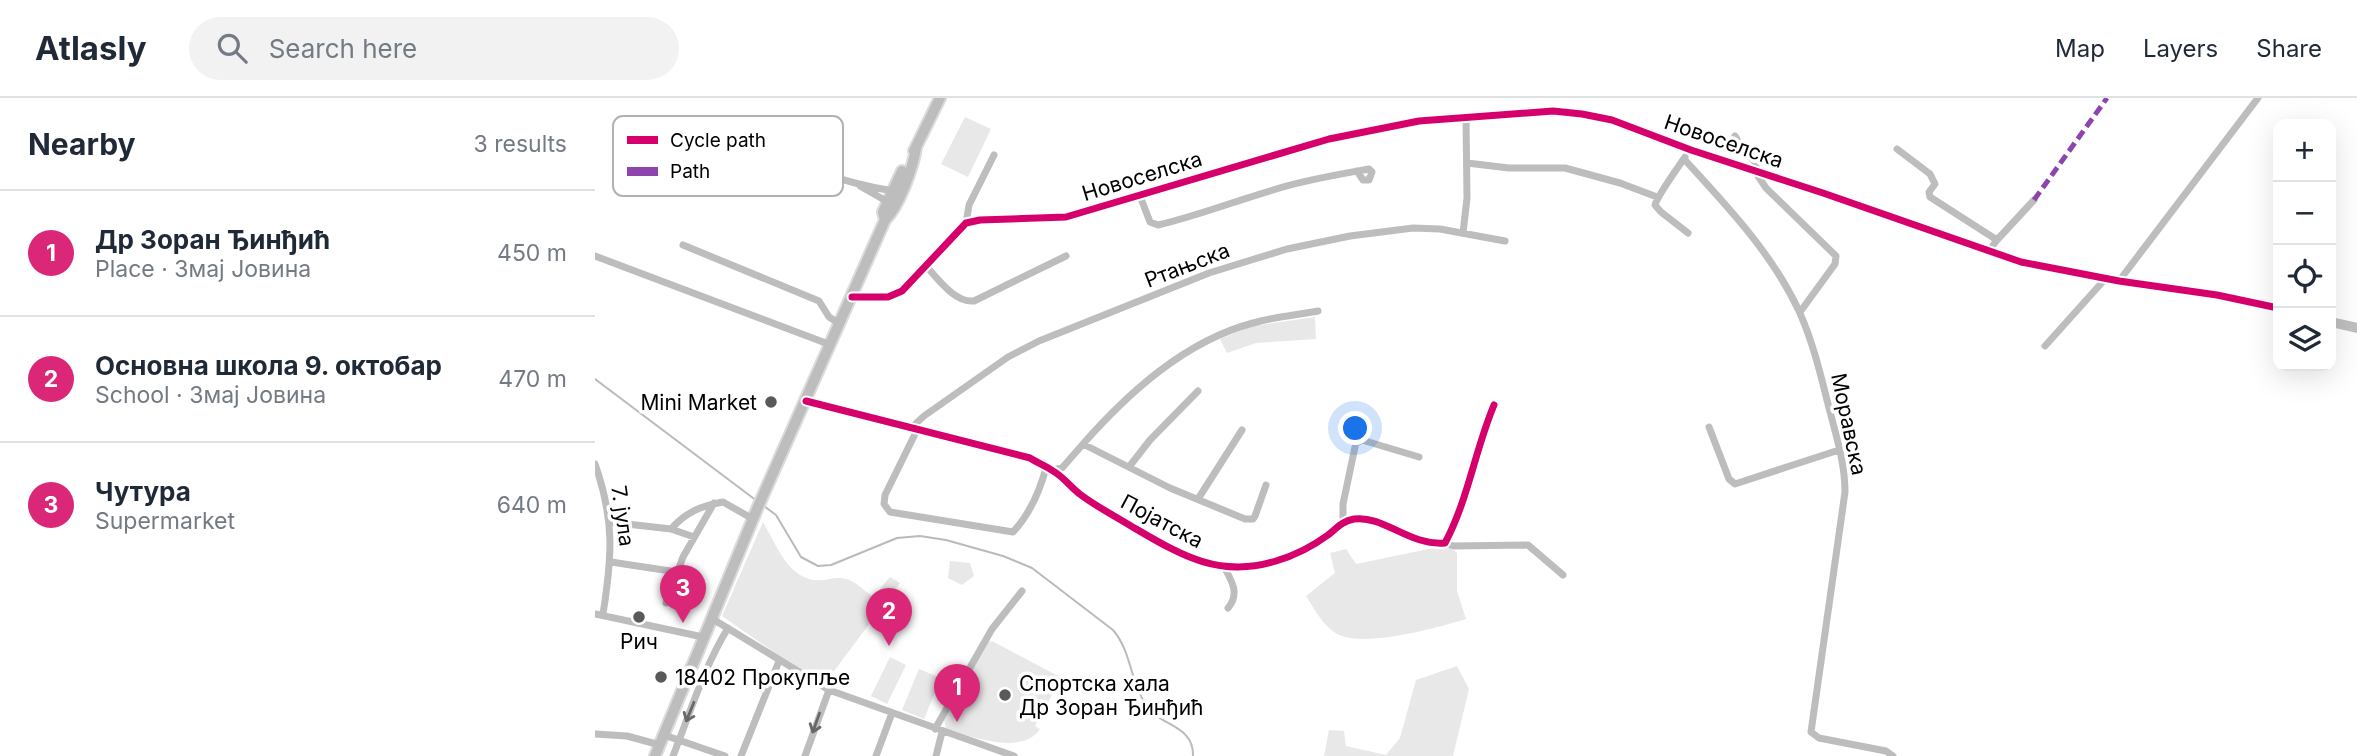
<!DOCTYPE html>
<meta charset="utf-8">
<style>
body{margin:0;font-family:Inter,sans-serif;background:#f2f2f3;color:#1f2937}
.controls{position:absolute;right:21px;top:21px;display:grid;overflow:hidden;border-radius:14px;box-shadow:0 7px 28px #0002}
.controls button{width:63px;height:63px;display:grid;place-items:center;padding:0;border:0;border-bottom:2px solid #e0e1e3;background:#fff;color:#1f2937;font:35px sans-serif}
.you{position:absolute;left:761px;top:331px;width:24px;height:24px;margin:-18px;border:5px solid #fff;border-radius:50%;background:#1a73e8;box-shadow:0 0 0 10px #1a73e833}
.badge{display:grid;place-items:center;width:46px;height:46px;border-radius:50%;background:#db2777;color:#fff;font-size:23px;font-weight:700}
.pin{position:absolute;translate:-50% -58px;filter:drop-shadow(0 2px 4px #0008)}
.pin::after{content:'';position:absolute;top:37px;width:24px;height:21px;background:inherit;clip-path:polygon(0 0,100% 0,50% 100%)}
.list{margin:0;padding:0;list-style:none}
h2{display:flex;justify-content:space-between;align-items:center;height:91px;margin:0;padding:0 28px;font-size:30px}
h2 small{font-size:23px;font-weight:400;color:#747a83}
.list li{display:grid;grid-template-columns:46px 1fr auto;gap:21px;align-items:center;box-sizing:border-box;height:126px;padding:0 28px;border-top:2px solid #e0e1e3}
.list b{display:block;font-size:26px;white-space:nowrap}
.list p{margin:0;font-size:23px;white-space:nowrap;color:#747a83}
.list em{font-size:23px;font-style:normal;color:#747a83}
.icon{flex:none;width:38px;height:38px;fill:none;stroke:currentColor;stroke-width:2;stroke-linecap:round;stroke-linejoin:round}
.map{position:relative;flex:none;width:1762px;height:658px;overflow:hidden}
header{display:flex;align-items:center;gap:42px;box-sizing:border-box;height:98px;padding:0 35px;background:#fff;border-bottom:2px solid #e0e1e3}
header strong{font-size:33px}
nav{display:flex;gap:38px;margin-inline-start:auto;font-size:24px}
.search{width:490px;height:63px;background:#f2f2f3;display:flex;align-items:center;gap:18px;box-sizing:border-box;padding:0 24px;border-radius:38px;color:#747a83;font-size:26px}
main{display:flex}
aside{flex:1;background:#fff}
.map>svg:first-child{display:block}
.green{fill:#e8e8e8}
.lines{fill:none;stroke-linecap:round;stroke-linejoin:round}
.stream{stroke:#bababa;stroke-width:2}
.primary-casing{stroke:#dbdbdb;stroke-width:14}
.street{stroke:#bdbdbd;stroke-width:7}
.secondary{stroke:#bfbfbf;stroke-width:10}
.primary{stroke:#bdbdbd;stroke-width:10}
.quiet{stroke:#8e44ad;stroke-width:5;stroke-dasharray:10 5;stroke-linecap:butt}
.cycleway-casing{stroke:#fff;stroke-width:11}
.cycleway{stroke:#d6006c;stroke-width:7}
.oneway{stroke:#686868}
.poi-dot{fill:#595959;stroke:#fff;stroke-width:2.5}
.labels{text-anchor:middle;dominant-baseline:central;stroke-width:7;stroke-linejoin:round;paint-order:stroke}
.street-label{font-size:21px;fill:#000;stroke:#fff}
.poi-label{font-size:21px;fill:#000;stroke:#fff;text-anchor:start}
.key{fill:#fff;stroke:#b2b2b2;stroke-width:2}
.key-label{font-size:19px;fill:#000}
</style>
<header>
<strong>Atlasly</strong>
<div class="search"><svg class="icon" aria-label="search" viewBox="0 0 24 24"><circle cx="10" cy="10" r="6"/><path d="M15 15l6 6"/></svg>Search here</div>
<nav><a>Map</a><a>Layers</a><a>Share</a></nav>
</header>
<main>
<aside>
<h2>Nearby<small>3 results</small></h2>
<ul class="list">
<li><span class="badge">1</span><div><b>Др Зоран Ђинђић</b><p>Place · Змај Јовина</p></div><em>450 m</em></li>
<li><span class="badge">2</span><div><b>Основна школа 9. октобар</b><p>School · Змај Јовина</p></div><em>470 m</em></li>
<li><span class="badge">3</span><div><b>Чутура</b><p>Supermarket</p></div><em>640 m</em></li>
</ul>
</aside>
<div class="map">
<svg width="1762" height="658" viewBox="0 0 1762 658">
<rect width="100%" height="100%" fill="#fff"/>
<path class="green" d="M370,19L396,31L373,79L346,66Z
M720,219L721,241L661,245L632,255L625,241L657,228Z
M168,424C178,441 189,469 207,478C225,488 236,477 251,481C260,483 270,493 278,499L295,479L305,485L230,585L186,559L127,518Z
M855,449L862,455V493L871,521C841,530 776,548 747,538C730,532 721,513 711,498L740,475L735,455L751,451L761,466L838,450Z
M355,463L375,465L379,478L367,487L353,480Z
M397,543L469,581V587L464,584L440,628L445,631C427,658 376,639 351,630L349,622L393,544Z
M295,559L311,567L292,606L276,598Z
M862,568L874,591L858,658H729L734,632L749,633L751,648L791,657L805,640L821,582Z
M324,571L346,580L329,621L307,612Z"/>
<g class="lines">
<path class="stream" d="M0,281L162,403
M169,408L181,417L206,459L223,468L236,467L302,440L325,438L351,442L408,458L437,470L518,532C537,554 535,585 552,608C566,629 599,627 598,658"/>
<defs>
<path id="primary" d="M319,53L345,0
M290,122L288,114L307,73
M60,658L162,411L290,122C304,108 318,70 321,50"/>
</defs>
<use href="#primary" class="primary-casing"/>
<path class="street" d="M99,28C164,51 229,82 298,93
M1140,38L1147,50L1160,64L1163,78L1171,90L1241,158L1240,166L1205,214
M1302,51L1335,76L1340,86L1334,94L1335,99L1402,142
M1090,59C1084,68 1062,98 1060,107L1066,114L1093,135
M1089,61C1132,108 1177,155 1204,213C1218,244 1226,278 1234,310C1241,337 1250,365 1250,394L1216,634L1224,640L1291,653L1298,658
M872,65L914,70H970L1025,85L1062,99
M265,88L293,104
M545,98L555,124L563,127C602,118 640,103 678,92C709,82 741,77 774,71L777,74L774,82H768L762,73
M371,125L374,107L399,57
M868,135L872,100L871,19
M88,147L224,203L234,219L245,226
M1393,154L1402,142L1439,102
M0,158L236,247
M331,168C343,181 360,205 379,203L471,158
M1524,183L1663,0
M1450,248L1511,180
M211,303L435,360C443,365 451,368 458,373C469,379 476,390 486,397C502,409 520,418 536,428C584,456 623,481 681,463C698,458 718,448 733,437C742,430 747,423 759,421C789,417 814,448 850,445C873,402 880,352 899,307
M317,329L329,318L413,259L444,243L614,175L692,151L755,138L818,130L845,131L910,143
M1114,329L1134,381L1140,386L1244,352
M322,332L290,397L289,406L295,414L418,434C434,417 445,392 451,370
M488,346C533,295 590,243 658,225C679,219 701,217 723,213
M0,366C20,423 17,459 8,516
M534,369L555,342L603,293
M458,372L467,370L488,346L575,390L650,421H658L660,418L671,387
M603,401L647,332
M14,424L76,431C91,414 106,408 128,404L158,421
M748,424V406L760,349L761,345L767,342L824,359
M76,431L99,439
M850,445L859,448L933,447L968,477
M16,464L82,474
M629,469C637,483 645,496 633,510
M71,505L88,459L119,405
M0,516L108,539
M116,520L234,592L419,658
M340,631L397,531L427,493
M0,636L32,638L65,647
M69,637L130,658
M78,658C95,615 109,569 133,530
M146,658L184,563
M210,658L234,592
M281,658L297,615
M341,658L347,634"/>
<path class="secondary" d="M257,199H293L307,193L371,125L385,122L471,119L734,41L824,23L958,13L987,16L1017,22L1096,52L1228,95L1426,164L1524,183L1622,197L1683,210
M1736,224L1762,230"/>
<use href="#primary" class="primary"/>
<path class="quiet" d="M1439,102L1512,0"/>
<defs>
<path id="cycleway" d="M257,199H293L307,193L371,125L385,122L471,119L734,41L824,23L958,13L987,16L1017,22L1096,52L1228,95L1426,164L1524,183L1622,197L1683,210
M211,303L435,360C443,365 451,368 458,373C469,379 476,390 486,397C502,409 520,418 536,428C584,456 623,481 681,463C698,458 718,448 733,437C742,430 747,423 759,421C789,417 814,448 850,445C873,402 880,352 899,307"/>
</defs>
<use href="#cycleway" class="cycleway-casing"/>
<use href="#cycleway" class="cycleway"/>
</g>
<defs><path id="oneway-shaft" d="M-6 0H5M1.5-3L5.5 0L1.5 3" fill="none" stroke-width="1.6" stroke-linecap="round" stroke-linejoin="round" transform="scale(1.75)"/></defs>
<g class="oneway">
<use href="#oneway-shaft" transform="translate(95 614) rotate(112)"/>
<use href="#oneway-shaft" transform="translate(221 625) rotate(110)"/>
</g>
<g class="poi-dot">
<circle cx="176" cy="304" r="7"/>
<circle cx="44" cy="519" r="7"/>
<circle cx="66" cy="579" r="7"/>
<circle cx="410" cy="597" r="7"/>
</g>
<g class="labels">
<g class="street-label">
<text transform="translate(1129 43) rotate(19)">Новоселска</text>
<text transform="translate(547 78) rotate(-17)">Новоселска</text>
<text transform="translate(592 167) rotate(-21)">Ртањска</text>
<text transform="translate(1254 326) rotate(78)">Моравска</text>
<text transform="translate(28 418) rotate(82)">7. јула</text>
<text transform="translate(567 423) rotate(28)">Појатска</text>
</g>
<g class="poi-label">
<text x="162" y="304" text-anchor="end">Mini Market</text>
<text x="44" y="543" text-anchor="middle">Рич</text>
<text x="80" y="579">18402 Прокупље</text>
<text x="424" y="585">Спортска хала<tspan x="424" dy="24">Др Зоран Ђинђић</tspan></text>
</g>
</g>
<rect x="18" y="18" width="230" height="80" rx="10" class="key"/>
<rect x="32" y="38" width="31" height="8" fill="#d6006c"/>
<rect x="32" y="69" width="31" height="9" fill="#8e44ad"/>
<g class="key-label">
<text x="75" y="49">Cycle path</text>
<text x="75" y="80">Path</text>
</g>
</svg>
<div class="controls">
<button>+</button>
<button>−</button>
<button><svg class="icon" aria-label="locate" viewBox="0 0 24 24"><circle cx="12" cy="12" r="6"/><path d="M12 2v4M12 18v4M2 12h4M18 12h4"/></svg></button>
<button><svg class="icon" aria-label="layers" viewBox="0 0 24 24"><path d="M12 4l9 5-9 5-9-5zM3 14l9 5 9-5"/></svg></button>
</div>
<div class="you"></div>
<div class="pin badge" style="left:362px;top:624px">1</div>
<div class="pin badge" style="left:294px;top:548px">2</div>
<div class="pin badge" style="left:88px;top:525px">3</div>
</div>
</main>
